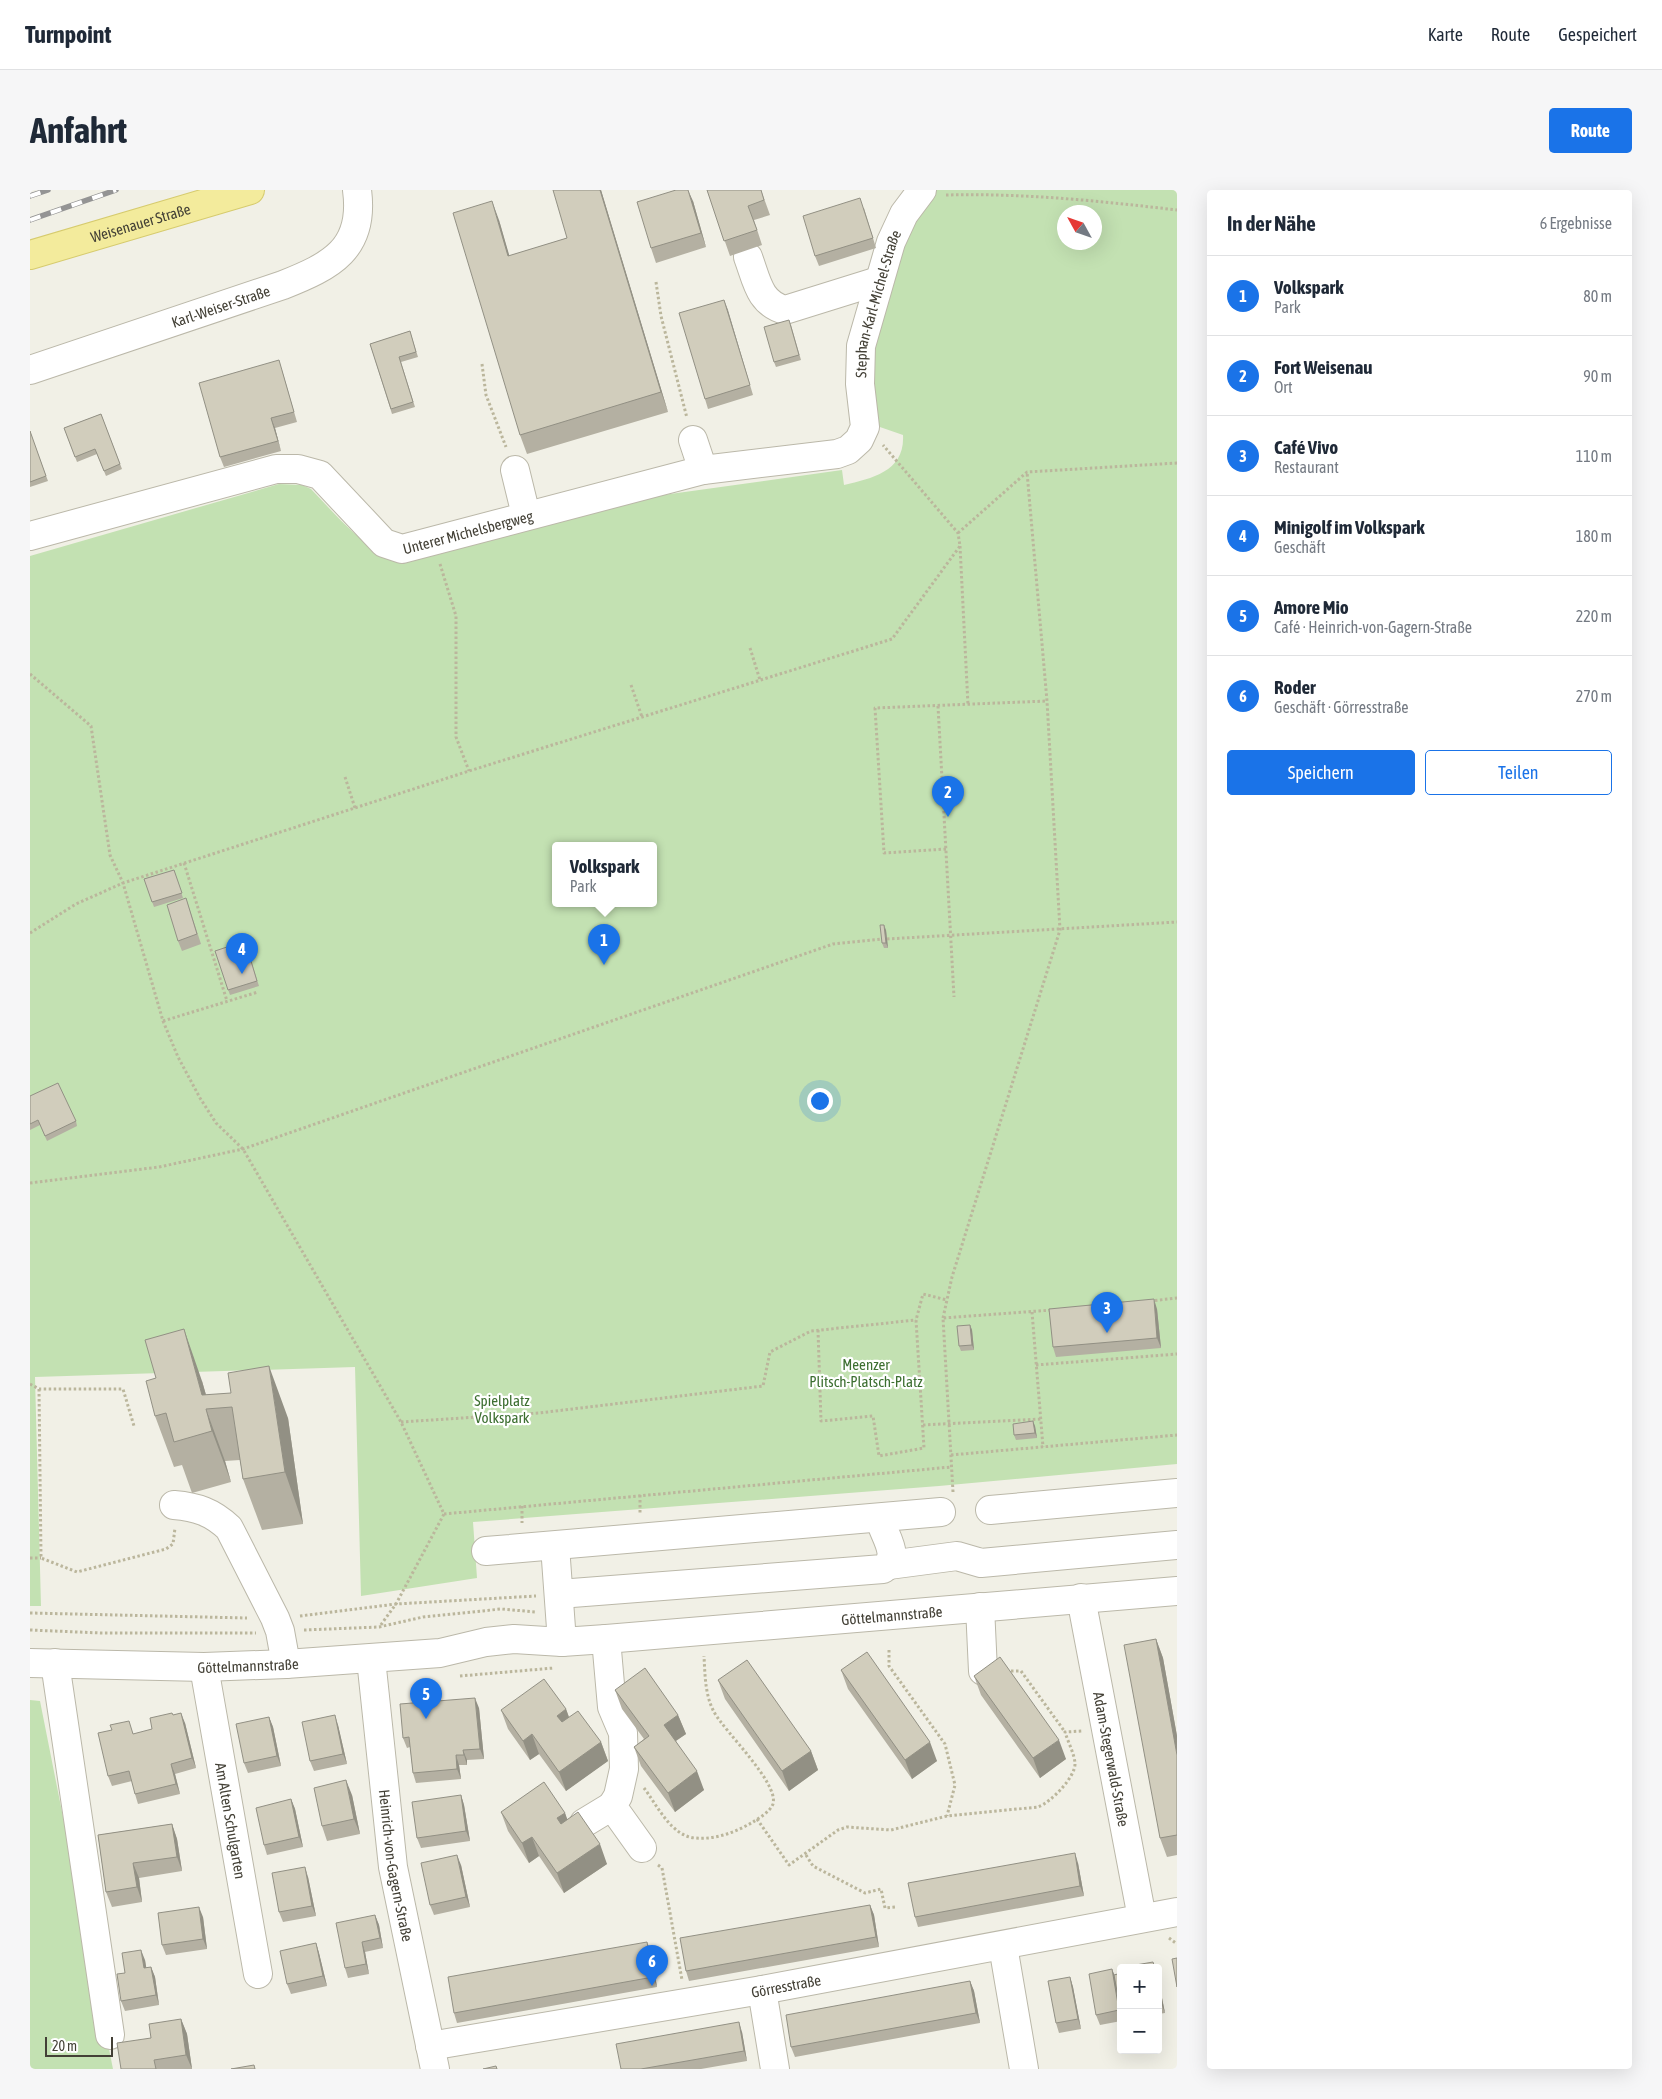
<!DOCTYPE html>
<html lang="de">
<meta charset="utf-8">
<style>
body{margin:0;font-family:"Asap Condensed",sans-serif;background:#f6f6f7;color:#1f2937}
.controls{position:absolute;right:15px;bottom:15px;display:grid;overflow:hidden;border-radius:5px;box-shadow:0 5px 20px #0002}
.controls button{width:45px;height:45px;display:grid;place-items:center;padding:0;border:0;border-bottom:1px solid #e0e1e3;background:#fff;color:#1f2937;font:25px sans-serif}
.compass{position:absolute;left:1027px;top:15px;width:45px;height:45px;border-radius:50%;background:#fff;box-shadow:0 5px 20px #0002;rotate:310deg}
.scale{position:absolute;left:15px;bottom:12px;width:68px;box-sizing:border-box;padding-left:5px;border:2px solid #434036;border-top:0;font-size:14px;line-height:18px;white-space:nowrap;color:#434036;-webkit-text-stroke:4px #fff;paint-order:stroke}
.you{position:absolute;left:789px;top:910px;width:18px;height:18px;margin:-12px;border:4px solid #fff;border-radius:50%;background:#1a73e8;box-shadow:0 0 0 8px #1a73e833}
.badge{display:grid;place-items:center;width:32px;height:32px;border-radius:50%;background:#1a73e8;color:#fff;font-size:16px;font-weight:700}
.pin{position:absolute;translate:-50% -41px;filter:drop-shadow(0 1px 2px #0008)}
.pin::after{content:'';position:absolute;top:26px;width:18px;height:15px;background:inherit;clip-path:polygon(0 0,100% 0,50% 100%)}
.popup{position:absolute;left:522px;top:652px;width:105px;height:65px;box-sizing:border-box;display:grid;place-content:center;border-radius:5px;background:#fff;filter:drop-shadow(0 1px 4px #0005);font-size:16px;white-space:nowrap;color:#747a83}
.popup b{font-size:19px;color:#1f2937}
.popup::after{content:'';position:absolute;left:50%;top:100%;margin-left:-10px;border:10px solid transparent;border-top-color:#fff}
.list{margin:0;padding:0;list-style:none}
h2{display:flex;justify-content:space-between;align-items:center;height:65px;margin:0;padding:0 20px;font-size:21px}
h2 small{font-size:16px;font-weight:400;color:#747a83}
.list li{display:grid;grid-template-columns:32px 1fr auto;gap:15px;align-items:center;box-sizing:border-box;height:80px;padding:0 20px;border-top:1px solid #e0e1e3}
.list b{display:block;font-size:19px;white-space:nowrap}
.list p{margin:0;font-size:16px;white-space:nowrap;color:#747a83}
.list em{font-size:16px;font-style:normal;color:#747a83}
.actions{display:flex;gap:10px;padding:15px 20px}
.actions a{flex:1;padding:11px 0;border:1px solid #1a73e8;border-radius:5px;text-align:center;font-size:18px;color:#1a73e8}
.actions .main{background:#1a73e8;color:#fff}
.map{position:relative;flex:none;width:1147px;height:1879px;overflow:hidden;border-radius:5px}
header{display:flex;align-items:center;gap:30px;box-sizing:border-box;height:70px;padding:0 25px;background:#fff;border-bottom:1px solid #e0e1e3}
header strong{font-size:24px}
nav{display:flex;gap:28px;margin-inline-start:auto;font-size:18px}
.intro{display:flex;align-items:center;justify-content:space-between;box-sizing:border-box;height:120px;padding:0 30px}
h1{margin:0;font-size:35px}
.button{padding:12px 22px;border-radius:5px;background:#1a73e8;color:#fff;font-size:18px;font-weight:700}
main{display:flex;gap:30px;padding:0 30px}
aside{flex:1;background:#fff;border-radius:5px;box-shadow:0 5px 20px #0002}
.map>svg:first-child{display:block}
.green{fill:#c3e1b2;fill-rule:evenodd}
.lines{fill:none;stroke-linecap:round;stroke-linejoin:round}
.minor-casing{stroke:#bbb8a9;stroke-width:30}
.major-casing{stroke:#d6cb6e;stroke-width:30}
.path{stroke:#bbb69c;stroke-width:3;stroke-dasharray:2.5 2.5;stroke-linecap:butt}
.minor{stroke:#fff;stroke-width:28}
.major{stroke:#f3eb9c;stroke-width:28}
.rail-casing{stroke:#949494;stroke-width:5.5}
.rail{stroke:#fff;stroke-width:4;stroke-dasharray:11;stroke-linecap:butt}
.wall{fill:#b4b0a2}
.shaded-wall{fill:#929084}
.building{fill:#d1cdbc;stroke:#929084}
.labels{text-anchor:middle;dominant-baseline:central;stroke-width:4.5;stroke-linejoin:round;paint-order:stroke}
.street-label{font-size:15px;fill:#434036;stroke:#fff}
.park-label{font-size:15px;fill:#3c6e30;stroke:#fff}
</style>
<header>
<strong>Turnpoint</strong>
<nav><a>Karte</a><a>Route</a><a>Gespeichert</a></nav>
</header>
<div class="intro"><h1>Anfahrt</h1><a class="button">Route</a></div>
<main>
<div class="map">
<svg width="1147" height="1879" viewBox="0 0 1147 1879">
<rect width="100%" height="100%" fill="#f1f0e6"/>
<path class="green" d="M907,0H1147V1274L909,1296L443,1332L447,1388L331,1406L325,1177L5,1187L11,1416H0V366L249,294L272,295L281,299C309,328 334,360 374,373L633,305L812,280L814,295C843,288 875,281 873,245L847,236L840,150L848,114L887,23ZM1034,22H1064V52H1034ZM525,656H623V714H525Z
M0,1510L10,1511L83,1879H0Z"/>
<g class="lines">
<defs>
<g id="minor">
<path d="M718,67C727,91 729,113 755,120L848,91"/>
<path id="s1" d="M0,180L253,95C301,76 335,59 327,0"/>
<path d="M663,250L673,280"/>
<path d="M485,280L496,325"/>
<path id="s2" d="M0,346L246,279H268L290,285L354,353L372,359L673,280L807,264L818,260L829,250L835,237L830,194L831,156L861,52L874,24L892,0"/>
<path d="M144,1315C167,1317 182,1322 199,1338L245,1428L250,1441L256,1474"/>
<path d="M960,1320L1147,1303"/>
<path d="M525,1356L532,1452"/>
<path d="M456,1361L911,1322"/>
<path d="M859,1375L927,1366L951,1373L1147,1355"/>
<path d="M529,1404L853,1379C873,1366 852,1344 850,1328"/>
<path id="s3" d="M1051,1408L1112,1728"/>
<path d="M950,1417L953,1481"/>
<path d="M576,1449L582,1517L593,1543L594,1579L588,1606L582,1616L612,1658"/>
<path id="s4" d="M341,1469L363,1677L405,1879"/>
<path id="s5" d="M0,1473L174,1477L256,1474L410,1463L456,1452L484,1449L532,1452L576,1449L1147,1401"/>
<path d="M25,1473L80,1845"/>
<path id="s6" d="M174,1477L228,1784"/>
<path d="M554,1633L582,1616"/>
<path d="M973,1756L994,1879"/>
<path d="M732,1800L745,1879"/>
<path id="s7" d="M400,1856L732,1800L1147,1722"/>
</g>
<g id="major">
<path id="s8" d="M0,65L220,0"/>
</g>
</defs>
<use href="#minor" class="minor-casing"/>
<use href="#major" class="major-casing"/>
<path class="path" d="M916,5C994,3 1070,11 1147,20
M626,92L631,126L657,228
M452,174L456,205L476,257
M928,343L997,282L1147,273
M930,356L938,515
M410,374L426,426V547L439,581
M720,458L730,490
M0,484L61,536L80,665L93,693L133,831L148,867L170,908L186,933L213,959L371,1232L414,1324L366,1414L350,1436
M601,495L612,527
M908,516L924,807
M315,587L325,618
M916,659L854,663L845,518L1017,511
M154,673L197,811
M0,743L46,714L93,693L439,581L862,449L930,356L928,343L853,255
M857,749L1147,732
M133,831L228,802
M0,993L129,977L213,959L803,754L853,749
M1120,1111L1147,1108
M1002,1122L1013,1257
M913,1128L922,1087L1030,740L1017,511L997,282
M788,1140L791,1231L843,1226L849,1266L894,1258L886,1130L893,1104L917,1110
M1006,1175L1147,1164
M0,1194L9,1199H93L104,1236
M9,1199L11,1368L47,1382L136,1359L143,1354L145,1338
M371,1232L509,1223L733,1196L740,1162L781,1141L886,1130
M893,1235L1011,1229
M921,1265L1147,1245
M923,1302L913,1128L1022,1120
M610,1305V1323
M492,1316V1333
M414,1324L921,1277
M0,1368H11
M0,1423L217,1428
M270,1426L366,1414L506,1406
M0,1440L71,1443H226
M274,1440L349,1437L393,1427L471,1419L506,1422
M859,1460V1476L915,1554L925,1595L917,1626
M976,1481H991L1035,1542
M430,1486L524,1478
M614,1598C627,1615 641,1646 665,1648C685,1650 706,1642 723,1632C729,1628 740,1622 743,1614C749,1593 695,1542 684,1522C675,1505 675,1485 674,1466
M727,1629L759,1675L808,1640L817,1637L861,1640L917,1626L1008,1617C1020,1613 1046,1587 1045,1573C1044,1563 1038,1552 1035,1542L1052,1541
M776,1665L783,1676L835,1703L851,1699L855,1718L866,1717
M628,1675L632,1678L652,1790
M1139,1748L1147,1754"/>
<use href="#minor" class="minor"/>
<use href="#major" class="major"/>
<defs>
<path id="rail" d="M0,6L18,0
M0,30L86,0"/>
</defs>
<use href="#rail" class="rail-casing"/>
<use href="#rail" class="rail"/>
</g>
<path class="wall" d="M571,0L638,222L497,264L490,245L469,30L479,66L537,48Z
M677,0H731L740,25L724,30L732,55L700,66Z
M663,11L676,57L626,73L621,58Z
M834,18L846,58L789,76L785,66Z
M694,110L723,205L678,219L675,209Z
M761,135L771,170L746,177L744,172Z
M380,141L388,167L371,172L385,217L362,224L340,154Z
M252,180L267,232L245,238L251,261L194,277L190,267Z
M71,224L92,279L76,286L67,264L47,272L34,238Z
M0,242L18,291L0,297Z
M144,680L153,708L124,717L114,689Z
M156,708L171,754L152,761L148,751Z
M856,740L858,758H854L852,753Z
M215,751L229,796L200,805L185,761Z
M0,906L46,931L47,936L17,951L10,935L0,940Z
M1127,1119L1131,1158L1026,1167L1023,1157Z
M940,1135L942,1140L944,1160L931,1161L929,1156Z
M172,1191L176,1205L258,1228L273,1334L232,1340L213,1289L210,1270L195,1271L201,1292L162,1303L152,1275L144,1277L125,1226Z
M1005,1236L1007,1248L986,1250L984,1245Z
M1126,1449L1133,1468L1147,1546V1665L1137,1667L1130,1648Z
M811,1480L907,1571L882,1589L818,1499Z
M944,1486L1036,1569L1010,1588L951,1505Z
M688,1490L781,1561L788,1580L759,1601L695,1509Z
M585,1500L648,1525L656,1544L646,1551L674,1600L645,1622L611,1576L604,1557L614,1549L592,1519Z
M449,1518L454,1569L437,1570V1575H429L431,1589L386,1593L383,1583L380,1557L377,1558L373,1548Z
M536,1519L539,1527L571,1552L578,1571L536,1601L509,1564L500,1570L478,1539L471,1520Z
M143,1525L155,1533L166,1578L145,1584L150,1604L108,1614L105,1604L102,1591L82,1596L78,1586L122,1539Z
M239,1527L243,1537L251,1576L218,1583L214,1573Z
M308,1535L317,1574L284,1581L280,1571Z
M322,1605L330,1644L297,1651L292,1636Z
M431,1605L434,1615L440,1651L391,1658L387,1648Z
M261,1609L265,1619L273,1657L237,1665L234,1655Z
M471,1622L535,1623L537,1630L577,1674L534,1703L509,1666L499,1673L478,1641Z
M142,1634L147,1649L152,1681L109,1688L112,1712L82,1717L76,1702L68,1645Z
M1048,1673L1054,1706L888,1737L885,1727Z
M431,1675L440,1717L404,1725L400,1715Z
M278,1687L286,1726L253,1732L249,1722Z
M840,1715L844,1725L849,1757L659,1791L656,1781Z
M345,1725L349,1735L353,1758L335,1762L339,1784L318,1788L315,1778Z
M173,1727L177,1759L136,1765L132,1755Z
M286,1753L289,1763L297,1796L261,1804L257,1794Z
M621,1762L627,1797L427,1833L424,1823Z
M115,1770L116,1778L121,1777L125,1787L129,1815L95,1821L91,1811L95,1783Z
M1082,1779L1084,1785L1091,1783V1812H1090L1091,1817V1831L1070,1835L1066,1825Z
M1040,1787L1043,1797L1051,1839L1029,1843L1026,1833Z
M1128,1788L1135,1823L1128,1824Z
M940,1791L944,1801L950,1833L765,1867L761,1857Z
M151,1829L157,1844L162,1879H91L121,1848Z
M712,1842L717,1871L671,1879H591Z"/>
<path class="shaded-wall" d="M570,0H571L638,222L631,202Z
M658,0L663,11L676,57L671,43Z
M462,11L469,30L485,85L478,66Z
M694,110L698,120L723,205L720,195Z
M241,228L245,238L251,261L248,251Z
M854,735L856,740L858,758L856,753Z
M1124,1109L1127,1119L1131,1158L1127,1148Z
M940,1135L942,1140L944,1160L942,1155Z
M154,1139L172,1191L180,1219L172,1205Z
M239,1176L258,1228L273,1334L255,1282Z
M176,1219L195,1271L201,1292L182,1241Z
M1003,1231L1005,1236L1007,1248L1005,1243Z
M1126,1449L1133,1468L1147,1546V1565Z
M445,1508L449,1518L454,1569L450,1559Z
M536,1519L543,1539L534,1545L527,1526Z
M151,1523L155,1533L166,1578L162,1568Z
M305,1525L308,1535L317,1574L313,1564Z
M648,1525L656,1544L641,1554L634,1535Z
M239,1527L243,1537L251,1576L247,1566Z
M502,1544L509,1564L500,1570L493,1551Z
M1029,1550L1036,1569L1010,1588L1003,1568Z
M571,1552L578,1571L536,1601L529,1582Z
M900,1552L907,1571L882,1589L875,1570Z
M433,1560L437,1570V1575L434,1565Z
M781,1561L788,1580L759,1601L752,1581Z
M426,1565L429,1575L431,1589L427,1579Z
M141,1574L145,1584L150,1604L146,1594Z
M667,1581L674,1600L645,1622L638,1603Z
M316,1590L322,1605L330,1644L324,1629Z
M431,1605L434,1615L440,1651L436,1641Z
M261,1609L265,1619L273,1657L269,1647Z
M535,1623L542,1642L534,1647L527,1628Z
M142,1634L147,1649L152,1681L147,1667Z
M502,1647L509,1666L499,1673L492,1653Z
M570,1654L577,1674L534,1703L527,1683Z
M1045,1663L1048,1673L1054,1706L1050,1696Z
M427,1665L431,1675L440,1717L436,1707Z
M103,1673L109,1688L112,1712L107,1697Z
M275,1677L278,1687L286,1726L282,1716Z
M840,1715L844,1725L849,1757L846,1747Z
M169,1717L173,1727L177,1759L173,1749Z
M345,1725L349,1735L353,1758L350,1748Z
M332,1752L335,1762L339,1784L336,1774Z
M617,1752L621,1762L627,1797L623,1787Z
M286,1753L289,1763L297,1796L293,1786Z
M111,1760L115,1770L118,1788L114,1778Z
M121,1777L125,1787L129,1815L126,1805Z
M1082,1779L1086,1789L1088,1807L1091,1817V1824Z
M1040,1787L1043,1797L1051,1839L1048,1829Z
M1128,1788L1135,1823L1131,1813L1128,1798Z
M940,1791L944,1801L950,1833L946,1823Z
M151,1829L157,1844L162,1879L156,1865Z
M709,1832L712,1842L717,1871L714,1861Z"/>
<path class="building" d="M523,0H570L631,202L490,245L423,23L462,11L478,66L537,48Z
M646,0H658L671,43L621,58L607,12Z
M677,0H731L734,10L718,16L727,40L694,51Z
M830,8L843,48L785,66L773,26Z
M694,110L720,195L675,209L649,123Z
M759,130L769,165L744,172L734,137Z
M380,141L386,162L369,167L383,212L361,219L340,154Z
M249,170L264,222L241,228L248,251L190,267L169,193Z
M71,224L90,274L74,281L65,259L45,267L34,238Z
M0,241L16,286L0,292Z
M144,680L152,703L122,712L114,689Z
M156,708L167,744L148,751L137,715Z
M850,735H854L856,753H852Z
M215,751L227,791L198,800L185,761Z
M28,893L46,931L15,946L8,930L0,934V906Z
M1124,1109L1127,1148L1023,1157L1019,1119Z
M940,1135L942,1155L929,1156L927,1136Z
M154,1139L172,1205L201,1203L198,1183L239,1176L255,1282L213,1289L202,1217L176,1219L182,1241L144,1252L136,1223L125,1226L116,1191L126,1188L115,1150Z
M1003,1231L1005,1243L984,1245L983,1234Z
M1126,1449L1147,1565V1645L1130,1648L1094,1455Z
M837,1462L900,1552L875,1570L811,1480Z
M970,1467L1029,1550L1003,1568L944,1486Z
M717,1470L781,1561L752,1581L688,1490Z
M615,1478L648,1525L634,1535L667,1581L638,1603L604,1557L619,1546L585,1500Z
M514,1489L536,1519L527,1526L532,1532L548,1521L571,1552L529,1582L502,1544L493,1551L471,1520Z
M445,1508L450,1559L433,1560L434,1565H426L427,1579L383,1583L379,1547L373,1548L370,1514Z
M142,1523L143,1525L151,1523L162,1568L141,1574L146,1594L105,1604L99,1581L78,1586L68,1543L82,1540L80,1535L99,1531L103,1544L122,1539L120,1528Z
M305,1525L313,1564L280,1571L272,1532Z
M239,1527L247,1566L214,1573L206,1534Z
M316,1590L324,1629L292,1636L284,1598Z
M514,1592L535,1623L527,1628L531,1634L548,1622L570,1654L527,1683L502,1647L492,1653L471,1622Z
M431,1605L436,1641L387,1648L382,1612Z
M261,1609L269,1647L234,1655L226,1618Z
M142,1634L147,1667L103,1673L107,1697L76,1702L68,1645Z
M1045,1663L1050,1696L885,1727L878,1693Z
M427,1665L436,1707L400,1715L391,1673Z
M275,1677L282,1716L249,1722L242,1683Z
M840,1715L846,1747L656,1781L650,1748Z
M169,1717L173,1749L132,1755L128,1723Z
M345,1725L350,1748L332,1752L336,1774L315,1778L306,1733Z
M617,1752L623,1787L424,1823L418,1787Z
M286,1753L293,1786L257,1794L250,1761Z
M111,1760L114,1778L121,1777L126,1805L91,1811L87,1784L95,1783L92,1763Z
M1147,1768V1797L1142,1769Z
M1123,1772L1125,1778H1100V1776Z
M1082,1779L1089,1820L1066,1825L1059,1784Z
M1091,1783V1806L1088,1807L1084,1785Z
M1040,1787L1048,1829L1026,1833L1018,1791Z
M940,1791L946,1823L761,1857L756,1825Z
M1128,1798L1131,1813H1128Z
M151,1829L156,1865L124,1870L126,1879H91L87,1853L121,1848L119,1834Z
M709,1832L714,1861L611,1879H591L586,1854Z
M224,1875L225,1879H201Z
M466,1876L467,1879H453Z"/>
<g class="labels">
<g class="street-label">
<text stroke="none"><textPath href="#s8" startOffset="115">Weisenauer Straße</textPath></text>
<text stroke="none"><textPath href="#s2" startOffset="1025">Stephan-Karl-Michel-Straße</textPath></text>
<text stroke="none"><textPath href="#s1" startOffset="201">Karl-Weiser-Straße</textPath></text>
<text stroke="none"><textPath href="#s2" startOffset="480">Unterer Michelsbergweg</textPath></text>
<text stroke="none"><textPath href="#s5" startOffset="865">Göttelmannstraße</textPath></text>
<text stroke="none"><textPath href="#s5" startOffset="218">Göttelmannstraße</textPath></text>
<text stroke="none"><textPath href="#s3" startOffset="164">Adam-Stegerwald-Straße</textPath></text>
<text stroke="none"><textPath href="#s6" startOffset="156">Am Alten Schulgarten</textPath></text>
<text stroke="none"><textPath href="#s4" startOffset="208">Heinrich-von-Gagern-Straße</textPath></text>
<text stroke="none"><textPath href="#s7" startOffset="361">Görresstraße</textPath></text>
</g>
<g class="park-label">
<text x="836" y="1174">Meenzer<tspan x="836" dy="17">Plitsch-Platsch-Platz</tspan></text>
<text x="472" y="1210">Spielplatz<tspan x="472" dy="17">Volkspark</tspan></text>
</g>
</g>
</svg>
<div class="controls">
<button>+</button>
<button>−</button>
</div>
<svg class="compass" viewBox="-18 -18 36 36"><path d="M0-13l5 13h-10z" fill="#e53935"/><path d="M0 13l5-13h-10z" fill="#747a83"/></svg>
<div class="scale">20 m</div>
<div class="you"></div>
<div class="pin badge" style="left:574px;top:775px">1</div>
<div class="popup"><b>Volkspark</b>Park</div>
<div class="pin badge" style="left:918px;top:627px">2</div>
<div class="pin badge" style="left:1077px;top:1143px">3</div>
<div class="pin badge" style="left:212px;top:784px">4</div>
<div class="pin badge" style="left:396px;top:1529px">5</div>
<div class="pin badge" style="left:622px;top:1796px">6</div>
</div>
<aside>
<h2>In der Nähe<small>6 Ergebnisse</small></h2>
<ul class="list">
<li><span class="badge">1</span><div><b>Volkspark</b><p>Park</p></div><em>80 m</em></li>
<li><span class="badge">2</span><div><b>Fort Weisenau</b><p>Ort</p></div><em>90 m</em></li>
<li><span class="badge">3</span><div><b>Café Vivo</b><p>Restaurant</p></div><em>110 m</em></li>
<li><span class="badge">4</span><div><b>Minigolf im Volkspark</b><p>Geschäft</p></div><em>180 m</em></li>
<li><span class="badge">5</span><div><b>Amore Mio</b><p>Café · Heinrich-von-Gagern-Straße</p></div><em>220 m</em></li>
<li><span class="badge">6</span><div><b>Roder</b><p>Geschäft · Görresstraße</p></div><em>270 m</em></li>
</ul>
<div class="actions"><a class="main">Speichern</a><a>Teilen</a></div>
</aside>
</main>
